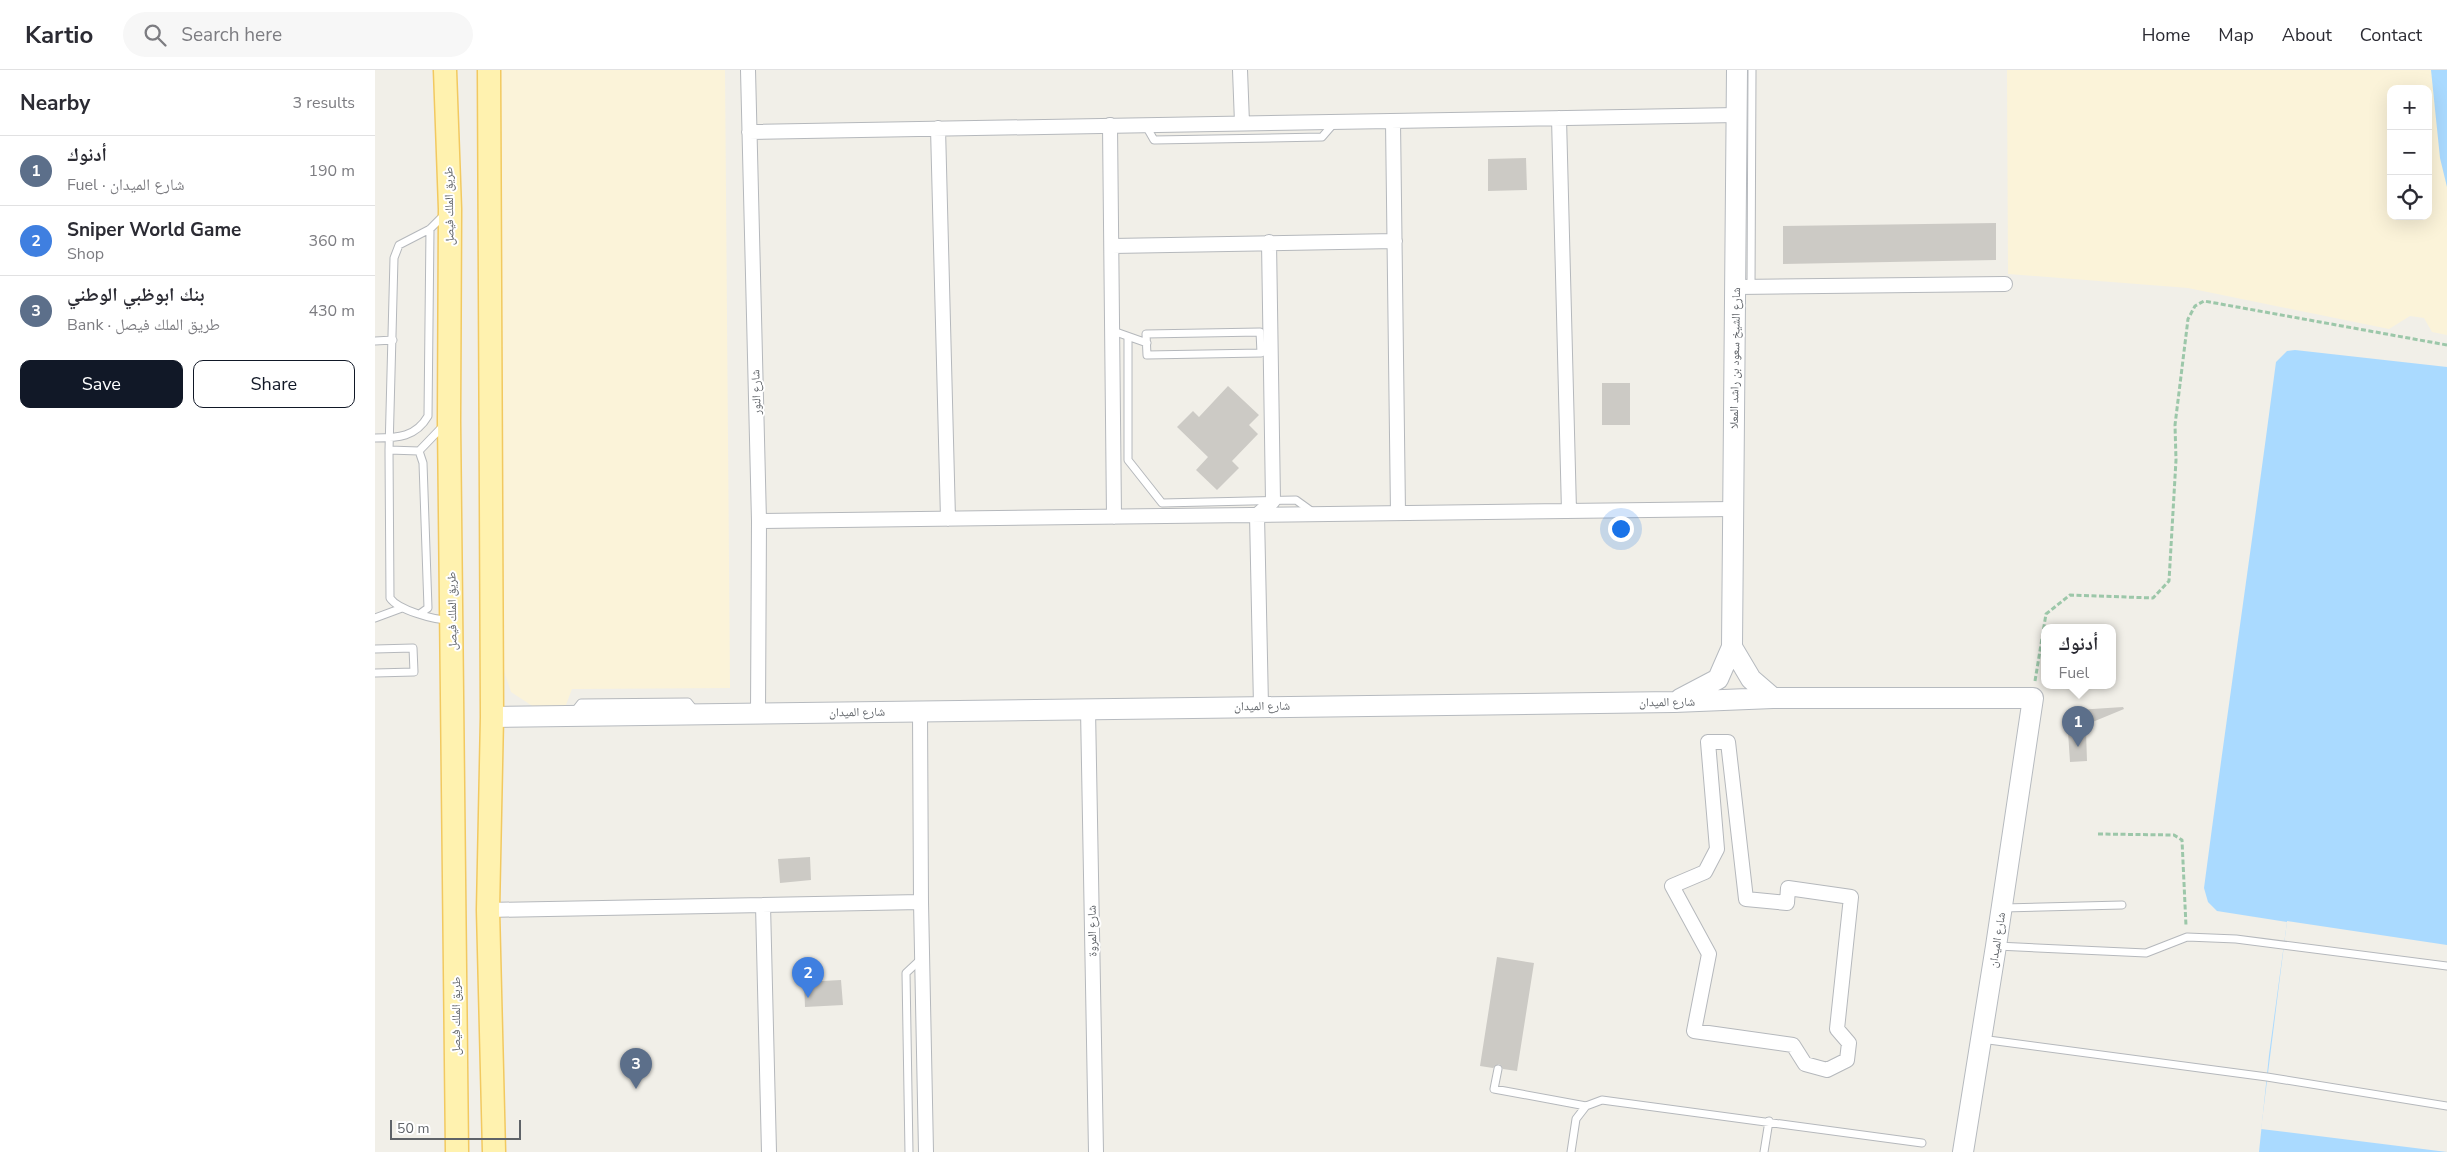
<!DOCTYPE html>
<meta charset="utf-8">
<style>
body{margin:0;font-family:"Nunito Sans","Noto Naskh Arabic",sans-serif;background:#f7f7f7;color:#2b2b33}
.controls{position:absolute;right:15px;top:15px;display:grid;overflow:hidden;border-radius:10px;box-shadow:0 5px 20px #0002}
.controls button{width:45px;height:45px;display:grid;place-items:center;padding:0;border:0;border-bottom:1px solid #e1e1e2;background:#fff;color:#2b2b33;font:25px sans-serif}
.scale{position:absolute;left:15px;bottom:12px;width:131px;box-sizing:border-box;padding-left:5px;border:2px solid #5f6368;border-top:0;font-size:14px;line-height:18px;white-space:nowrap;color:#5f6368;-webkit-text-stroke:4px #fff;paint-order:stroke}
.you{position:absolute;left:1245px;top:458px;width:18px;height:18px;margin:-12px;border:4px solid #fff;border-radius:50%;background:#1a73e8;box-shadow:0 0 0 8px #1a73e833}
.badge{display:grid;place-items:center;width:32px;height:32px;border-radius:50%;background:#111827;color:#fff;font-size:16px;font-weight:700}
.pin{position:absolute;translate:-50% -41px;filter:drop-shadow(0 1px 2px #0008)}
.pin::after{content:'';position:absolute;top:26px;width:18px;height:15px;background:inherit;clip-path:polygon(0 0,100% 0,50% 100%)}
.popup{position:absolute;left:1666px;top:554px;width:75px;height:65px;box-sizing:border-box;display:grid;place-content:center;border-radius:10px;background:#fff;filter:drop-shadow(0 1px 4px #0005);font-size:16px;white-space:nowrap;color:#7c7c81}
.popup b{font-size:19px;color:#2b2b33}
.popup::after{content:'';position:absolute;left:50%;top:100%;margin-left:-10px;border:10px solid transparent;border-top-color:#fff}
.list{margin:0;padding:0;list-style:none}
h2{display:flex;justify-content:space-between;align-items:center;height:65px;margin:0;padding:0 20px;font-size:21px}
h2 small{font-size:16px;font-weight:400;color:#7c7c81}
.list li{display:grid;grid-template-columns:32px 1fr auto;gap:15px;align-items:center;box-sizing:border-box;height:70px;padding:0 20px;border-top:1px solid #e1e1e2}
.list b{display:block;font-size:19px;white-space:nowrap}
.list p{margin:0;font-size:16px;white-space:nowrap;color:#7c7c81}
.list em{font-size:16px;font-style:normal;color:#7c7c81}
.actions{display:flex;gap:10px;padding:15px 20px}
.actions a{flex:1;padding:11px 0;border:1px solid #111827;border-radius:10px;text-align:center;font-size:18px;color:#111827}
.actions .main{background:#111827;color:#fff}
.icon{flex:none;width:28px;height:28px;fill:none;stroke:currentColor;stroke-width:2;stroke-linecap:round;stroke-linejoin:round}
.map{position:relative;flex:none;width:2072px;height:1082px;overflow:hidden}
header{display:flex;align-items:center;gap:30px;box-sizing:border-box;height:70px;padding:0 25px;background:#fff;border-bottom:1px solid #e1e1e2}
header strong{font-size:24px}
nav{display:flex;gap:28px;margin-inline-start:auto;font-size:18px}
.search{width:350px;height:45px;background:#f7f7f7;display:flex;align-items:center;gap:12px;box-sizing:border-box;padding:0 18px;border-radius:28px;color:#7c7c81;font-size:19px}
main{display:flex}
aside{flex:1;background:#fff}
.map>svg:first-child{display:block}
.sand{fill:#fbf3d9;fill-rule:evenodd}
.water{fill:#aadaff}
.pier{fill:#f1efe8}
.building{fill:#cccac5}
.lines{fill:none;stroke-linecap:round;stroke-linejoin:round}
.lane-casing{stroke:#b5b8bc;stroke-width:9}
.street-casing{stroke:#b5b8bc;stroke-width:16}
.secondary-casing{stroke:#b6babf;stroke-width:22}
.primary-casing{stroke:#f2c960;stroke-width:25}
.path{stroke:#9cc7a9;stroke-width:3;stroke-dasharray:5 2.5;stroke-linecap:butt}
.lane{stroke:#fff;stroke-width:7}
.street{stroke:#fff;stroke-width:14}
.secondary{stroke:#fff;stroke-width:20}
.primary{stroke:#fff2af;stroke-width:22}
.labels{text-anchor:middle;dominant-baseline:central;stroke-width:4;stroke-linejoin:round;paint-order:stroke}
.street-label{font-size:12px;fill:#5f6368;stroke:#fff}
</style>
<header>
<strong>Kartio</strong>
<div class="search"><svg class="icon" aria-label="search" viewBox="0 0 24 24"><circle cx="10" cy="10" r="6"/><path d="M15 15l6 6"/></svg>Search here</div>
<nav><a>Home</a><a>Map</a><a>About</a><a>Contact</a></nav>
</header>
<main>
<aside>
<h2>Nearby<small>3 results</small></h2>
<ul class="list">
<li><span class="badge" style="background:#5c6f8a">1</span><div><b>أدنوك</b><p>Fuel · شارع الميدان</p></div><em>190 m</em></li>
<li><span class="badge" style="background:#3f7fe0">2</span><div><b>Sniper World Game</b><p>Shop</p></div><em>360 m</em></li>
<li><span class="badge" style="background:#5c6f8a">3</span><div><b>بنك ابوظبي الوطني</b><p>Bank · طريق الملك فيصل</p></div><em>430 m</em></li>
</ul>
<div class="actions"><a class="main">Save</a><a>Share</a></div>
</aside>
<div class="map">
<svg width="2072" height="1082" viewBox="0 0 2072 1082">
<rect width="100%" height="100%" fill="#f1efe8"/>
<path class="sand" d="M124,0H350L355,618L197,619L189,640L162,639L136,622L127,595Z
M1632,0H2058L2072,108V265L2057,262L2049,248L2035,246L2014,259L1813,218L1633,204ZM2016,19H2053V146H2016Z"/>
<path class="water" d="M2056,0H2072V117L2065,88Z
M1920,280L2072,297V1082H1884L1894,985L1912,852L1842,841L1833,832L1829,818C1852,643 1878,468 1901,292L1912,281Z"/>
<path class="pier" d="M1912,851L2072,875V1082L1886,1059Z"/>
<path class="building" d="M1151,88L1152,120L1113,121V89Z
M1621,153V190L1408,194V156Z
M1227,313H1255V355H1227Z
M853,316L884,345L874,355L883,364L857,391L864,398L842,420L821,400L833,387L802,357L818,341L824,347Z
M1748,637L1749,639L1703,658L1702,640Z
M1711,661L1712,691L1695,692L1693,662Z
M435,787L436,810L405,813L403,789Z
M1122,887L1159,893L1142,1001L1128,999L1124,994L1118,998L1105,996Z
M466,910L468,935L430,937L429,912Z"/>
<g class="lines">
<defs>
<path id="lane" d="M771,56L779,70L947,67L960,52
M1376,217L1377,0
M738,261L772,273
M885,262L886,283L772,285L771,264Z
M753,267V390L787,433L921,430L939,443
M0,271L18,270
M0,368C23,368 41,367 53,346L55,159
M14,380L19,188L24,175L55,159L69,145
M44,381L14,380L15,528C23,540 59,550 74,550
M46,543L53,538L48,393L44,381L69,355
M0,548L27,538
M0,579L38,578L39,602L0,603
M199,642L206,633L313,632L321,642
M1628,838L1747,835
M1622,876L1771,883L1812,867L1861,869L2072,896
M1606,969L1892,1007L2072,1036
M1123,999L1119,1019L1211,1036L1227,1030L1547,1073
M534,1082L531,903L547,888
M1196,1082L1201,1049L1211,1036
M1389,1082L1394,1051"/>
<path id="street" d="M373,0L384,451L383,643
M865,0L867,53
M1184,48L1194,441
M1018,52L1023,443
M735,55L739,447
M563,58L573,449
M374,62L1362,45
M737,176L1020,171
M1362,217L1630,214
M384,451L1357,439
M886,636L882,445L898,431L894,172
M713,639L721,1082
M545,641L546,832L551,1082
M1333,672H1353L1371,829L1412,833L1413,818L1476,827L1462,959L1474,973L1472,990L1452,1000L1430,994L1418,975L1319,961L1334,884L1297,816L1330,802L1342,779Z
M388,835L394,1082
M113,840L546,832"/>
<path id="secondary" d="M1357,577L1376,609L1398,628
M1305,629L1343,609L1357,577L1362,0
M117,647L1299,632L1398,628H1658L1621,876L1588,1082"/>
<path id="primary" d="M70,0L75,139L74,351L82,1082
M114,0L117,647L113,840L119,1082"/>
</defs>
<use href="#lane" class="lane-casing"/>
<use href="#street" class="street-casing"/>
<use href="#secondary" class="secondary-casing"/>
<use href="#primary" class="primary-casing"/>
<path class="path" d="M1660,611L1671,544L1695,525L1778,528L1794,511L1801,390L1800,355L1813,249L1820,236L1829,231L2072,275
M1723,764L1799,765L1807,770L1811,856"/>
<use href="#lane" class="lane"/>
<use href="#street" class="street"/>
<use href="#secondary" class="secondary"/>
<use href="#primary" class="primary"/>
</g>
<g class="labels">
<g class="street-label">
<text transform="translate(74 136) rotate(-91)">طريق الملك فيصل</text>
<text transform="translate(1360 288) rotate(-89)">شارع الشيخ سعود بن راشد المعلا</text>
<text transform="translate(381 322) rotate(-92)">شارع النور</text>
<text transform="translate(77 541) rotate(-91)">طريق الملك فيصل</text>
<text transform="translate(1292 632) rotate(-1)">شارع الميدان</text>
<text transform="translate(887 636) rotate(-1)">شارع الميدان</text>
<text transform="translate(482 642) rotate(-1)">شارع الميدان</text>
<text transform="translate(717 861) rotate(-91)">شارع المروة</text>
<text transform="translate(1622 870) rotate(-81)">شارع الميدان</text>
<text transform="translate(81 946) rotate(-90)">طريق الملك فيصل</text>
</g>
</g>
</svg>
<div class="controls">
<button>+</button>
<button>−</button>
<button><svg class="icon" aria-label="locate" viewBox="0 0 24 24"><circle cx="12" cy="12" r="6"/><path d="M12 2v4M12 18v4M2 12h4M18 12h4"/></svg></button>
</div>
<div class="scale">50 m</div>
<div class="you"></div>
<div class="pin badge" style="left:1703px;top:677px;background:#5c6f8a">1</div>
<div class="popup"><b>أدنوك</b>Fuel</div>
<div class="pin badge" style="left:433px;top:928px;background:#3f7fe0">2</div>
<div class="pin badge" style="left:261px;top:1019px;background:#5c6f8a">3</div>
</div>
</main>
